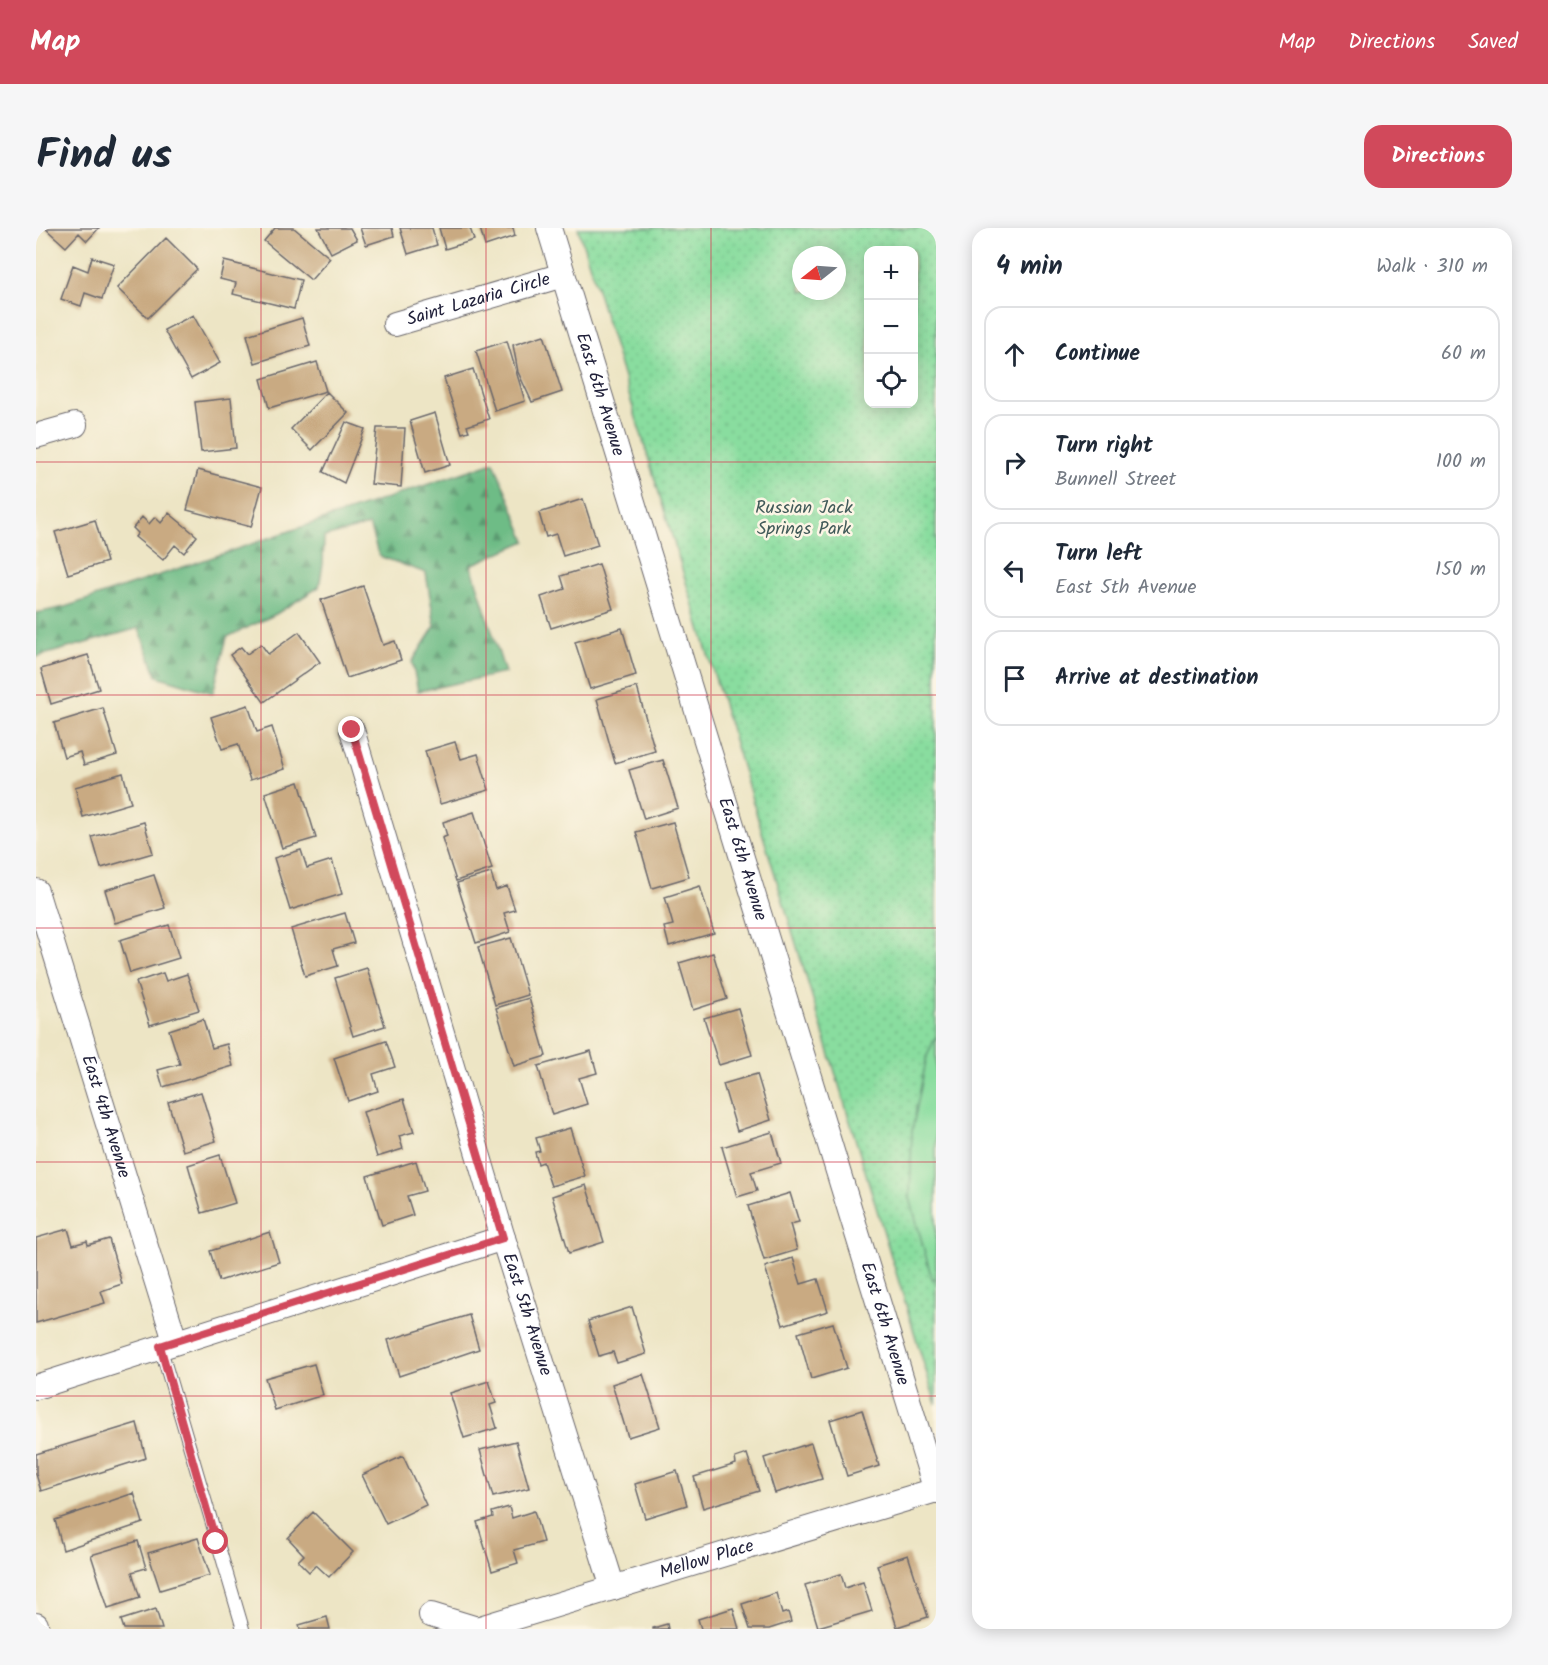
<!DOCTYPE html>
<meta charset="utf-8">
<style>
body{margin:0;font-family:Kalam,sans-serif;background:#f6f6f7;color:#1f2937}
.controls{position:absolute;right:18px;top:18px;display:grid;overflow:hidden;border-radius:12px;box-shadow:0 3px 15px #0003}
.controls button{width:54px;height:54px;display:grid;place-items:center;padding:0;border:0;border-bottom:2px solid #e0e1e3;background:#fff;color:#1f2937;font:30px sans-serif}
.compass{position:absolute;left:756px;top:18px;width:54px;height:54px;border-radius:50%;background:#fff;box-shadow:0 3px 15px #0003;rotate:253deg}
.stop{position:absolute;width:18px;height:18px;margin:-14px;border:4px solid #d1495b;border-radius:50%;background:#fff}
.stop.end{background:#d1495b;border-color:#fff;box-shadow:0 2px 6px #0008}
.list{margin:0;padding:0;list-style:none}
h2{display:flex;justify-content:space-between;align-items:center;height:78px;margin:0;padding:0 24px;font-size:26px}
h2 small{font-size:20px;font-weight:400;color:#747a83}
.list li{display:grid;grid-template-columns:39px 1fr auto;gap:18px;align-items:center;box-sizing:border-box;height:96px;margin:0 12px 12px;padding:0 12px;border:2px solid #e0e1e3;border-radius:18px}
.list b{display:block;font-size:22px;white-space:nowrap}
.list p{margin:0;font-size:20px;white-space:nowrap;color:#747a83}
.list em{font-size:20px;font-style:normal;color:#747a83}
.icon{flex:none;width:33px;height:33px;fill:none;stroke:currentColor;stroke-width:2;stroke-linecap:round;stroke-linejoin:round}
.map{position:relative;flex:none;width:900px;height:1401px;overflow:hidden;border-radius:18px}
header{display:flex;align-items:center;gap:36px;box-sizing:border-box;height:84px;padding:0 30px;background:#d1495b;color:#fff}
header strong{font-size:28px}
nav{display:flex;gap:33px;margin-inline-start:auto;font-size:21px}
.intro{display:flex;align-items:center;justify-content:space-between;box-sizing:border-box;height:144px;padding:0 36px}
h1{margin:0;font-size:42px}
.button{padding:15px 27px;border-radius:18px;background:#d1495b;color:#fff;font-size:21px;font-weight:700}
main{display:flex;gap:36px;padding:0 36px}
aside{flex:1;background:#fff;border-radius:18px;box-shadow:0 3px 15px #0003}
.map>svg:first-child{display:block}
.forest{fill:url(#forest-firs);stroke:#486f60;stroke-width:1.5}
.park{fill:url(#park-dots);stroke:#56806d;stroke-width:1.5;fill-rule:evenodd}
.garden{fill:#89dd9f;stroke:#56806d;stroke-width:1.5}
.building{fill:#c9aa82}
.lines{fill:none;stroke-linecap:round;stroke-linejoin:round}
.lane-casing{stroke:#69666b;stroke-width:14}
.street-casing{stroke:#69666b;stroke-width:26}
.lane{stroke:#fff;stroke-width:12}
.street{stroke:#fff;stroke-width:24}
.route{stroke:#d1495b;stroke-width:8}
.grid{fill:none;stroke:#d1495b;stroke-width:1.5;stroke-opacity:0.55}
.labels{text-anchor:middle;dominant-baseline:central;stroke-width:5;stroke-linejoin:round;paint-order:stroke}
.street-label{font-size:18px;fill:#22223b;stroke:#fcf5e5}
.park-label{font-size:18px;fill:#415a59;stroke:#fcf5e5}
</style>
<header>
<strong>Map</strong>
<nav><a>Map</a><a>Directions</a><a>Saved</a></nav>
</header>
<div class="intro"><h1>Find us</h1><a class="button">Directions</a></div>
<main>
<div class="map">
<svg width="900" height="1401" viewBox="0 0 900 1401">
<defs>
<pattern id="forest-firs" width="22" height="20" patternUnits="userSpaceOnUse" patternTransform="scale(1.5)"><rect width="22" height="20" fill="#6ebc86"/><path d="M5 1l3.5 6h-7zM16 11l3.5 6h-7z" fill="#5a986f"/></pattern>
<pattern id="park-dots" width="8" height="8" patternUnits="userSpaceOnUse" patternTransform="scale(1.5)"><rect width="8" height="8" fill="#89dd9f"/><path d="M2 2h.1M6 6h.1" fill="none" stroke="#76bd8a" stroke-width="1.8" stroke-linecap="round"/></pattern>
</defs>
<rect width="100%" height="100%" fill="#fcf5e5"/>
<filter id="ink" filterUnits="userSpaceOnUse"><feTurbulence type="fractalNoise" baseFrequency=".0167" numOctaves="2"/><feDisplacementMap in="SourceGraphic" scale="12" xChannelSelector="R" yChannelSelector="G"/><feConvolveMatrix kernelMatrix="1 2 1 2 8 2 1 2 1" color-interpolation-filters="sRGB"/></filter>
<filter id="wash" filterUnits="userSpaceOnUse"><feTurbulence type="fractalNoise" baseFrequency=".008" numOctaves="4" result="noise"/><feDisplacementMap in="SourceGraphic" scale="24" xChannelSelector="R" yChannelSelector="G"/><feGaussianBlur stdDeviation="1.35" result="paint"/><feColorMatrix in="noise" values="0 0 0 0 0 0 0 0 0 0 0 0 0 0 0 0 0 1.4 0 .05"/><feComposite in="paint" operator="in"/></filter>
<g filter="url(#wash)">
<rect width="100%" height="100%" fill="#ede5c5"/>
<path class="forest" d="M458,234L490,313L435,337L469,445L382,463L376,434L399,398L390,345L343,328L333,297L288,309L287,336L283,359L240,386L191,409L177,465L121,448L103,400L0,429V385L29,379Z"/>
<path class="park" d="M542,0H900V1176L556,45ZM832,22H878V176H832ZM765,27H801V63H765Z"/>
<path class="garden" d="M900,808V1050L896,1051L874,970L876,903L891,828Z"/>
<g id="blocks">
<path class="building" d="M9,0H63L51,13L43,5L30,19Z
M239,0H258L294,30L275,52L228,13Z
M282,0H314L321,12L295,25Z
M324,0H356L358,8L330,17Z
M364,0H396L401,17L372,26Z
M403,0H434L438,12L409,21Z
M444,0H477L479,8L449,18Z
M130,10L161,41L112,90L81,60Z
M56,29L78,36L66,71L49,65L45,78L25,71L37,37L52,43Z
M188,33L265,52L258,81L197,66L200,55L184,51Z
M157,87L184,135L155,151L128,102Z
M266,90L274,118L219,135L211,107Z
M508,107L526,164L496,174L482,144L477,117Z
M471,113L489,173L459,183L440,123Z
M281,134L290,163L233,180L225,151Z
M437,141L453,191L431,198L433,203L426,205L408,150Z
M291,164L312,185L276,222L255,201Z
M195,170L200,220L165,224L159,174Z
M399,185L414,237L389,245L374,193Z
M310,194L329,201L308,255L287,244Z
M341,200H369L365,259L335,256Z
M162,242L226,259L215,299L151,282Z
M547,271L562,317L527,328L520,306L510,309L503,285Z
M133,285L161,308L148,325L139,317L127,332L99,309L102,305L97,300L106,289L113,296L119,289L125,295Z
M59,292L71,334L32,346L19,304Z
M563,336L577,381L515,400L505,369L529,361L525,348Z
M327,358L347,417L359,413L365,432L311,450L285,372Z
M586,400L600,447L554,461L539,414Z
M263,404L284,434L228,474L194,427L205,419L211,426L225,416L232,426Z
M52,427L63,461L15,476L5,441Z
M601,459L619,523L579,535L561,471Z
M212,477L221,504L236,499L249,541L214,552L202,516L186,521L175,489Z
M67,480L81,527L48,537L44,524L28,529L18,495Z
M419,514L425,531L442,526L453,562L404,576L389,523Z
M627,532L642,580L608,591L593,542Z
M87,545L95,575L47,589L39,559Z
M263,554L280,610L246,620L229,565Z
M438,584L456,641L420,653L406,610L411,608L407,594Z
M108,594L117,625L65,640L56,609Z
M637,594L653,649L616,660L600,604Z
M265,622L271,640L296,632L306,666L254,682L238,630Z
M455,645L460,662L471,658L479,682L468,685L474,704L440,715L421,655Z
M118,647L129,680L79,695L69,662Z
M664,658L678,705L633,718L628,699L637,697L629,669Z
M309,685L318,715L297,721L302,738L269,748L255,701Z
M133,697L143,730L94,745L84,712Z
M475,710L492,767L459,777L442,719Z
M677,725L691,771L657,782L643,735Z
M331,740L349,798L317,808L299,750Z
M127,745L130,753L151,746L163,782L114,797L100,754Z
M493,770L510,828L478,838L460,780Z
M702,780L716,827L683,837L668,790Z
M167,791L176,820L191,816L197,838L127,859L122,842L144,836L133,802Z
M350,813L359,839L337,846L342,863L312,873L298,830Z
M555,823L561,845L543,850L551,876L516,887L502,838Z
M721,846L735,892L701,903L687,856Z
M165,864L180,913L147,923L132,874Z
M368,871L378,904L363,908L367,921L341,929L327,884Z
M534,900L549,948L515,958L507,934L502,936L499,924L504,923L500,910Z
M736,904L745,935L715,944L721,963L701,969L686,919Z
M184,927L199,975L166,985L152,937Z
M380,933L389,963L371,968L377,987L346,997L331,948Z
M550,957L568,1014L533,1025L516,968Z
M754,965L763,994L754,996L761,1022L728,1032L712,978Z
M32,1001L37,1017L51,1013L52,1017L73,1011L86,1056L65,1063L69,1075L0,1095V1010Z
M234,1004L243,1034L183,1053L174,1023Z
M757,1030L765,1056L782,1051L792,1083L747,1097L729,1039Z
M596,1079L610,1126L581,1135L577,1124L563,1128L552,1093Z
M433,1087L443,1121L363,1148L352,1112Z
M797,1095L811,1140L775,1151L762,1105Z
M278,1136L287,1167L239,1182L229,1150Z
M607,1146L624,1199L592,1209L576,1156Z
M453,1153L460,1175L454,1177L461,1200L428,1210L414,1165Z
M826,1182L843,1238L811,1248L794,1192Z
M101,1195L110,1230L5,1263L0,1246V1226Z
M480,1213L493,1260L457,1269L444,1222Z
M775,1215L786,1251L739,1265L728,1230Z
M711,1226L723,1263L667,1280L658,1249L700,1236L699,1230Z
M367,1228L390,1277L350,1296L326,1247Z
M641,1243L651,1277L609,1290L599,1256Z
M98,1265L107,1295L27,1322L19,1292Z
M473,1279L476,1290L498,1283L507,1314L478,1322L482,1335L456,1343L441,1294L457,1289L456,1284Z
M277,1284L317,1324L293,1349L280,1337L273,1344L262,1333L268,1327L252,1310Z
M162,1310L174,1347L124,1362L112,1325Z
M102,1313L110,1340L96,1344L104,1370L72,1380L55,1327Z
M872,1327L892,1389L861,1399L841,1337Z
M805,1346L809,1360L827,1354L836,1383L782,1399L769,1357Z
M740,1365L746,1386L752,1384L755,1394L733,1401H714L706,1376Z
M697,1380L703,1401H665L662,1391Z
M120,1381L126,1401H88L85,1392Z
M291,1389L294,1401H264L263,1397Z
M631,1396L632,1401H617V1400Z"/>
</g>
</g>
<g filter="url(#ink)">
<use href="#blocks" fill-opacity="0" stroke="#69666b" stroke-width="1.5"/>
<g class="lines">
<defs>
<path id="lane" d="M124,1118L207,1401"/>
<g id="street">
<path id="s1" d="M513,0L900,1263"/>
<path id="s2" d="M359,96L527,47"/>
<path d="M0,208L39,197"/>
<path id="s3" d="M316,502L467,1010L577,1360"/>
<path id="s4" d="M0,663L139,1113"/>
<path d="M0,1159L467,1010"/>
<path d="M395,1387L441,1401"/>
<path d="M0,1397L1,1401"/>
<path id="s5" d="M441,1401L900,1262"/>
</g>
</defs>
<use href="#lane" class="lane-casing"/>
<use href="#street" class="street-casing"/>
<use href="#lane" class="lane"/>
<use href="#street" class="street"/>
</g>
</g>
<g class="lines" filter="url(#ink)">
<path class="route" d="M180,1314L124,1118L467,1010L316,502"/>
</g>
<path class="grid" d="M225,0V1401M450,0V1401M675,0V1401M0,234H900M0,467H900M0,700H900M0,934H900M0,1168H900"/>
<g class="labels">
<g class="street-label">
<text stroke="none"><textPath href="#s2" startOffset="87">Saint Lazaria Circle</textPath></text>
<text stroke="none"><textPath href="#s1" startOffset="174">East 6th Avenue</textPath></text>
<text stroke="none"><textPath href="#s1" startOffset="660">East 6th Avenue</textPath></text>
<text stroke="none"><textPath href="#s4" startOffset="236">East 4th Avenue</textPath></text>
<text stroke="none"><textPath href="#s3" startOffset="610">East 5th Avenue</textPath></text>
<text stroke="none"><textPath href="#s1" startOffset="1146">East 6th Avenue</textPath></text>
<text stroke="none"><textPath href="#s5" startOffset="240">Mellow Place</textPath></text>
</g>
<g class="park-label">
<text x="768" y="280">Russian Jack<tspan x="768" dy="21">Springs Park</tspan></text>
</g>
</g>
</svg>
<div class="controls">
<button>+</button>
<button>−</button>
<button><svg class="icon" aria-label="locate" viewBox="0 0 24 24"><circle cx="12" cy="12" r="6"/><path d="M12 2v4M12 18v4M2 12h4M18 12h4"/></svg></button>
</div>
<svg class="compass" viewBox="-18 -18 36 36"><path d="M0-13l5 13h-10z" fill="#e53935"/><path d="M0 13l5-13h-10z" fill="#747a83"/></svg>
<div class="stop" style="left:180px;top:1314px"></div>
<div class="stop end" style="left:316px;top:502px"></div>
</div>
<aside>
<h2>4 min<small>Walk · 310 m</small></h2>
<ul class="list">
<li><svg class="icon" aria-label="ahead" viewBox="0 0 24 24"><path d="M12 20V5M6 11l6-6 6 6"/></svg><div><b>Continue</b></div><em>60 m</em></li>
<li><svg class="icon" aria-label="right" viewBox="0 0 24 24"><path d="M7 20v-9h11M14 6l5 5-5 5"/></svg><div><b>Turn right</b><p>Bunnell Street</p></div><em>100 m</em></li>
<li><svg class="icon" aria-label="left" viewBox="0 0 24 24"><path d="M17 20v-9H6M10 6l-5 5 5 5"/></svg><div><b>Turn left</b><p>East 5th Avenue</p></div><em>150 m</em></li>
<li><svg class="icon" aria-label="arrive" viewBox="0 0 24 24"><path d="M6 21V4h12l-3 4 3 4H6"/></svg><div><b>Arrive at destination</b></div></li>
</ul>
</aside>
</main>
